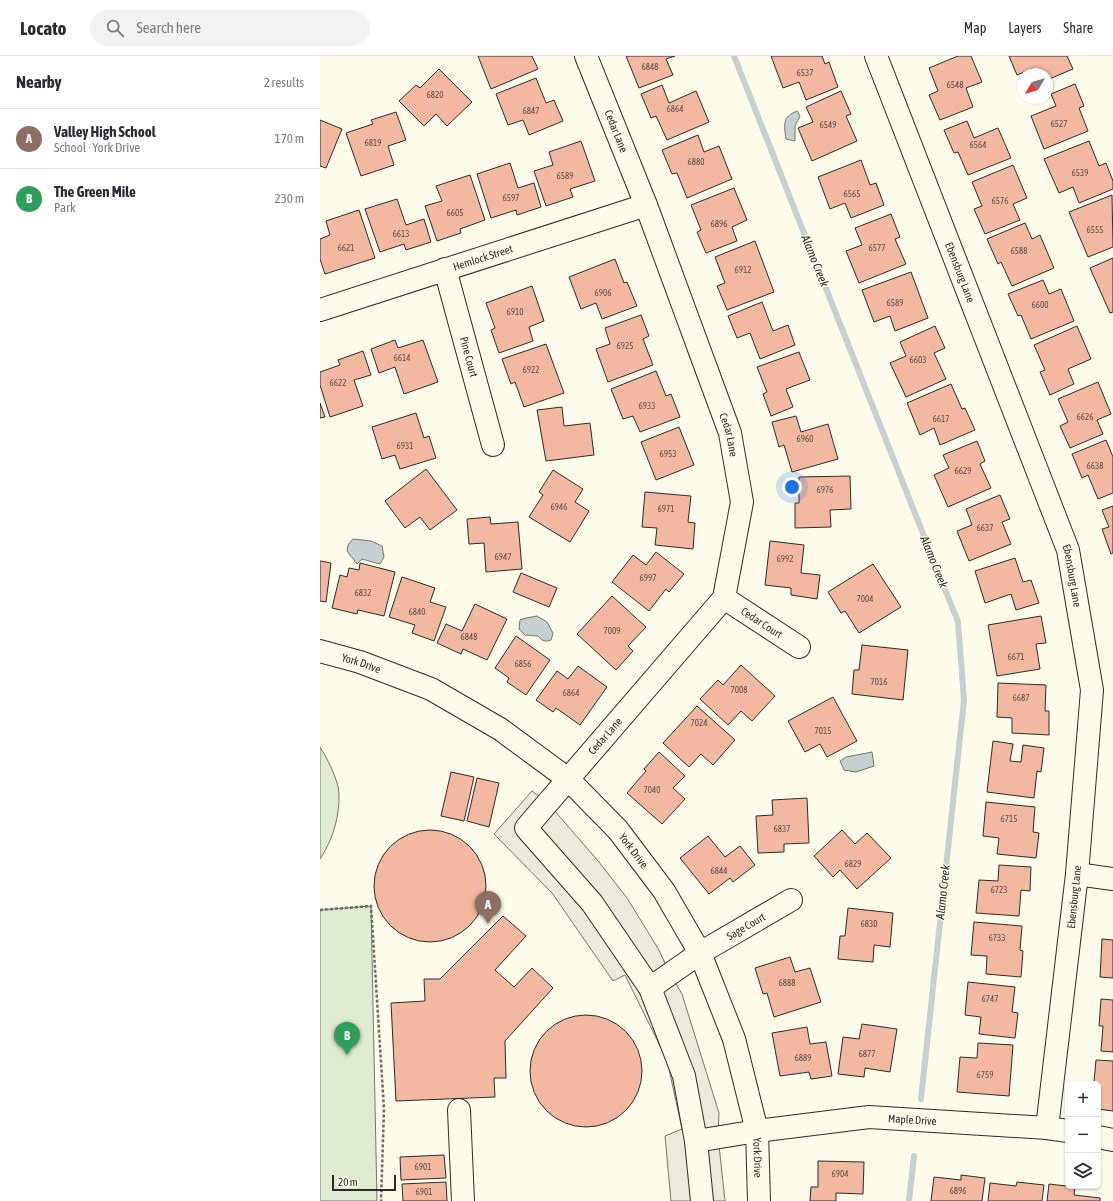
<!DOCTYPE html>
<meta charset="utf-8">
<style>
body{margin:0;font-family:"Asap Condensed",sans-serif;background:#f2f2f3;color:#2b2b33}
.controls{position:absolute;right:12px;bottom:12px;display:grid;overflow:hidden;border-radius:6px;box-shadow:0 1px 3px #0004}
.controls button{width:36px;height:36px;display:grid;place-items:center;padding:0;border:0;border-bottom:1px solid #e1e1e2;background:#fff;color:#2b2b33;font:20px sans-serif}
.compass{position:absolute;left:697px;top:12px;width:36px;height:36px;border-radius:50%;background:#fff;box-shadow:0 1px 3px #0004;rotate:232deg}
.scale{position:absolute;left:12px;bottom:10px;width:64px;box-sizing:border-box;padding-left:4px;border:2px solid #2b2b2b;border-top:0;font-size:11px;line-height:14px;white-space:nowrap;color:#2b2b2b;-webkit-text-stroke:3px #fdfbea;paint-order:stroke}
.you{position:absolute;left:472px;top:431px;width:14px;height:14px;margin:-10px;border:3px solid #fff;border-radius:50%;background:#1a73e8;box-shadow:0 0 0 6px #1a73e833}
.badge{display:grid;place-items:center;width:26px;height:26px;border-radius:50%;background:#0b8043;color:#fff;font-size:13px;font-weight:700}
.pin{position:absolute;translate:-50% -33px;filter:drop-shadow(0 1px 2px #0008)}
.pin::after{content:'';position:absolute;top:21px;width:14px;height:12px;background:inherit;clip-path:polygon(0 0,100% 0,50% 100%)}
.list{margin:0;padding:0;list-style:none}
h2{display:flex;justify-content:space-between;align-items:center;height:52px;margin:0;padding:0 16px;font-size:17px}
h2 small{font-size:13px;font-weight:400;color:#7c7c81}
.list li{display:grid;grid-template-columns:26px 1fr auto;gap:12px;align-items:center;box-sizing:border-box;height:60px;padding:0 16px;border-top:1px solid #e1e1e2}
.list b{display:block;font-size:15px;white-space:nowrap}
.list p{margin:0;font-size:13px;white-space:nowrap;color:#7c7c81}
.list em{font-size:13px;font-style:normal;color:#7c7c81}
.icon{flex:none;width:22px;height:22px;fill:none;stroke:currentColor;stroke-width:2;stroke-linecap:round;stroke-linejoin:round}
.map{position:relative;flex:none;width:793px;height:1145px;overflow:hidden}
header{display:flex;align-items:center;gap:24px;box-sizing:border-box;height:56px;padding:0 20px;background:#fff;border-bottom:1px solid #e1e1e2}
header strong{font-size:19px}
nav{display:flex;gap:22px;margin-inline-start:auto;font-size:14px}
.search{width:280px;height:36px;background:#f2f2f3;display:flex;align-items:center;gap:10px;box-sizing:border-box;padding:0 14px;border-radius:22px;color:#7c7c81;font-size:15px}
main{display:flex}
aside{flex:1;background:#fff}
.map>svg:first-child{display:block}
.green{fill:#deebd1;stroke:#74746e}
.parking{fill:#eceadb;stroke:#74746e}
.water{fill:#c7d0d0;stroke:#74746e}
.lines{fill:none;stroke-linecap:round;stroke-linejoin:round}
.stream{stroke:#c7d0d0;stroke-width:6}
.building{fill:#f2b8a0;stroke:#2b2b2b}
.minor-casing{stroke:#2b2b2b;stroke-width:24}
.path{stroke:#6a6964;stroke-width:2.5;stroke-dasharray:3 2;stroke-linecap:butt}
.minor{stroke:#fdfbea;stroke-width:22}
.labels{text-anchor:middle;dominant-baseline:central;stroke-width:3;stroke-linejoin:round;paint-order:stroke}
.number-label{font-size:9px;fill:#5d4e48}
.street-label{font-size:11px;fill:#2b2b2b;stroke:#fdfbea}
.water-label{font-size:12px;font-style:italic;fill:#2b2b2b;stroke:#fdfbea}
</style>
<header>
<strong>Locato</strong>
<div class="search"><svg class="icon" aria-label="search" viewBox="0 0 24 24"><circle cx="10" cy="10" r="6"/><path d="M15 15l6 6"/></svg>Search here</div>
<nav><a>Map</a><a>Layers</a><a>Share</a></nav>
</header>
<main>
<aside>
<h2>Nearby<small>2 results</small></h2>
<ul class="list">
<li><span class="badge" style="background:#8d6e63">A</span><div><b>Valley High School</b><p>School · York Drive</p></div><em>170 m</em></li>
<li><span class="badge" style="background:#2e9e5b">B</span><div><b>The Green Mile</b><p>Park</p></div><em>230 m</em></li>
</ul>
</aside>
<div class="map">
<svg width="793" height="1145" viewBox="0 0 793 1145">
<rect width="100%" height="100%" fill="#fdfbea"/>
<path class="green" d="M0,691C7,702 18,723 19,737C20,759 13,784 0,803Z
M51,850L57,1145H0V854Z"/>
<path class="parking" d="M212,735L227,746L279,806L307,842L339,894L350,918L362,938L399,1057L398,1080L405,1145H351L345,1080L362,1073L347,1004L305,919L293,925L232,837L174,778Z"/>
<path class="water" d="M477,55L480,60L475,70V85L466,83C464,69 462,61 477,55Z
M33,483L51,485L62,490L64,501L60,508L42,503L37,508L27,495L28,489Z
M217,560L227,566L233,577L231,584C224,586 222,585 218,580L205,579L199,573L200,564L206,562Z
M552,696L554,710L536,716L524,714L520,705L526,701Z"/>
<g class="lines">
<path class="stream" d="M414,0L638,566L644,644L601,1043
M589,1145L594,1100"/>
</g>
<path class="building" d="M158,0H212L218,13L171,33Z
M306,0H355L346,3L353,19L319,32Z
M451,0H502L505,8L509,6L518,31L486,44L479,26L463,32Z
M638,0H651L662,26L646,32L653,51L620,64L609,39L618,35L609,12Z
M689,0H747L753,13L727,24V18H716L713,12L697,19Z
M119,13L152,46L127,70L116,58L104,70L79,45L96,29L100,32Z
M216,22L226,47L234,44L243,65L209,79L203,64L188,69L176,38Z
M755,28L764,50L759,52L768,75L724,93L711,60L736,50L731,38Z
M342,29L349,47L376,35L389,66L347,84L336,60L331,62L321,38Z
M521,35L531,58L526,60L537,85L492,105L478,72L493,66L486,51Z
M76,56L86,84L68,90L74,109L41,120L26,77L53,68L51,64Z
M0,64L22,73L6,112L0,110Z
M647,65L654,82L678,72L691,102L648,119L638,96L634,97L624,74Z
M378,79L384,96L399,90L412,123L367,142L357,117L352,118L342,94Z
M261,85L275,125L250,133L253,141L226,150L214,115L233,109L229,96Z
M769,85L779,110L786,107L793,125V133L759,147L753,131L739,137L724,103Z
M541,104L550,129L556,127L564,149L531,162L525,147L510,153L498,121Z
M190,107L198,132L214,127L221,151L197,159L196,154L171,162L157,118Z
M693,109L707,142L693,148L700,164L665,178L654,153L662,150L652,126Z
M150,119L165,164L140,173L141,177L117,185L105,150L122,145L116,130Z
M414,132L427,164L412,171L417,185L386,197L377,176L381,174L371,149Z
M792,139L793,191L768,201L749,156Z
M77,143L86,169L104,163L111,186L86,194L84,188L60,196L45,153Z
M39,154L55,202L5,218L0,203V183L10,179L6,165Z
M571,158L580,181L575,183L586,208L539,227L526,195L542,189L535,172Z
M705,167L712,183L720,179L734,212L692,230L681,206L678,208L667,183Z
M435,185L454,236L407,254L397,230L405,227L395,201Z
M793,202V256L790,257L770,212Z
M295,203L304,227L307,226L317,250L282,263L276,247L261,253L249,221Z
M591,216L608,262L575,275L570,260L554,266L542,234Z
M723,224L729,238L741,233L754,265L711,283L701,259L698,260L688,238Z
M212,230L224,265L209,271L213,285L179,297L171,274L175,272L166,247Z
M442,246L453,275L468,269L475,289L440,303L430,277L417,282L408,260Z
M321,259L329,280L323,283L333,309L288,326L276,293L290,288L285,272Z
M615,270L625,292L614,297L626,323L586,341L570,307L586,300L580,286Z
M757,270L771,303L748,313L754,328L730,339L720,316L725,314L714,289Z
M75,284L78,292L103,284L118,326L84,338L75,311L59,317L51,293Z
M226,288L244,337L204,351L195,326L191,328L182,303Z
M43,295L51,319L34,324L43,350L10,361L0,329V316L20,309L18,304Z
M479,296L490,324L466,333L473,351L451,360L443,338L447,336L437,311Z
M336,315L346,340L351,338L360,361L320,376L313,360L303,363L291,333Z
M778,326L791,358L777,364L783,378L750,392L740,370L748,366L738,343Z
M631,328L642,353L645,352L655,374L620,389L614,372L600,379L587,347Z
M0,347L5,361L0,362Z
M242,351L244,370L270,367L274,399L226,405L217,354Z
M96,357L104,382L109,380L116,402L80,413L75,399L62,403L52,371Z
M476,360L481,376L508,368L518,403L472,416L464,389L459,391L452,366Z
M359,371L374,409L336,424L321,386Z
M786,384L793,401V437L778,443L768,419L762,422L752,398Z
M657,385L665,405L660,408L671,432L628,451L614,419L629,412L623,399Z
M106,413L137,454L110,474L100,461L85,472L65,445Z
M233,414L263,433L255,446L269,455L250,486L209,461L223,439L219,436Z
M530,420L531,453L510,454L511,471L475,472V447H479V421Z
M325,436L371,440L368,466L375,467L373,493L335,489L337,472L322,471Z
M680,439L690,463L682,466L691,488L649,505L637,475L652,469L646,453Z
M793,450V497L791,498L782,473L789,471L782,454Z
M170,461L171,468L198,466L202,513L166,516L164,487L149,488L147,463Z
M450,485L484,489L481,517L500,519L497,543L471,539V532L445,529Z
M336,496L364,518L349,536L346,533L329,555L292,526L313,499L326,509Z
M695,502L703,526L711,524L719,547L696,554L691,538L665,547L655,515Z
M0,505L11,507L6,546L0,545Z
M40,507L75,516L64,560L38,554L37,558L12,552L20,519L27,521L29,512L39,514Z
M553,508L581,551L539,577L525,555L521,557L508,536Z
M201,517L237,532L229,551L193,536Z
M82,521L115,532L110,546L126,551L114,585L92,577L95,569L69,561Z
M292,540L326,571L308,590L313,595L296,614L257,578Z
M155,548L187,563L167,604L143,593L141,598L117,587L126,568L142,575Z
M721,560L726,587L716,588L720,613L677,620L668,569Z
M196,580L230,604L206,639L187,626L189,622L175,612Z
M542,589L588,594L583,644L532,638L534,614H539Z
M421,609L455,640L432,665L421,655L408,669L380,643L398,624L403,629Z
M258,610L287,631L260,669L236,652L233,656L216,644L237,615L248,623Z
M678,627L726,629L725,655H729V679L692,677V662L677,661Z
M513,641L537,685L507,701L500,688L485,696L468,665Z
M377,650L415,684L393,709L381,698L369,711L343,687Z
M673,685L693,688L690,705L701,706L703,689L724,692L721,716L717,715L714,742L667,736Z
M339,696L365,720L353,732L365,743L342,768L307,737L326,715L324,713Z
M131,716L154,721L144,765L121,760Z
M157,722L179,727L169,771L147,765Z
M487,742L489,787L464,788V796L438,797L436,760L453,759L452,744Z
M666,746L715,751L713,776L719,777L716,802L677,798L679,782L663,780Z
M54 830a56 56 0 1 1 112 0a56 56 0 1 1-112 0Z
M522,774L535,788L547,777L571,802L537,833L520,814L513,821L494,800Z
M388,780L405,801L420,790L435,809L413,826L410,822L389,838L360,802Z
M679,809L711,811L710,835L701,834L699,860L656,857L659,824L678,825Z
M528,852L573,857L570,891L554,889L553,906L518,903L520,880H525Z
M183,860L206,880L175,914L194,931L212,912L233,932L185,985L186,1022H174L175,1041L76,1045L71,947L105,945L104,923H120Z
M654,866L702,870L700,894L703,895L701,921L666,918L667,900L651,899Z
M782,883L793,884V922L780,921Z
M470,901L475,916L490,912L501,946L454,961L447,937L443,938L435,912Z
M648,926L695,931L692,956L698,957L695,982L659,978L661,961L645,959Z
M781,943L793,944V996L781,995L783,970H779Z
M210 1015a56 56 0 1 1 112 0a56 56 0 1 1-112 0Z
M542,968L577,973L570,1016L545,1012L544,1021L518,1018L523,981L539,983Z
M487,971L490,988L506,986L512,1020L491,1023L489,1016L460,1020L452,977Z
M658,987L693,989L689,1040L637,1036L640,1001L657,1002Z
M776,1004L793,1005V1055L778,1053L779,1027L774,1026Z
M124,1099L126,1122L81,1124L80,1101Z
M498,1105L544,1106L543,1138L516,1137V1145H490L491,1131H498Z
M641,1119L665,1122L662,1145H611L614,1121L641,1124Z
M126,1126L127,1145H83L82,1128Z
M697,1126L724,1129L722,1145H668L670,1127L696,1130Z
M729,1128L755,1131L754,1139L780,1142V1145H727Z"/>
<g class="lines">
<defs>
<g id="minor">
<path id="s1" d="M266,0L326,149L410,377L422,446L404,542L206,772L272,847L330,932L364,1020L376,1085L382,1145"/>
<path id="s2" d="M556,0L748,494L772,634L757,818L727,1072"/>
<path id="s3" d="M125,213L173,389"/>
<path id="s4" d="M0,254L326,149"/>
<path id="s5" d="M404,542L479,591"/>
<path id="s6" d="M0,595L40,606L111,633L180,673L248,723L298,774L344,835L380,897L414,983L437,1075L439,1145"/>
<path d="M757,818L793,823"/>
<path id="s7" d="M330,932L380,897L471,844"/>
<path d="M139,1054L143,1145"/>
<path d="M778,1081L793,1084"/>
<path id="s8" d="M376,1085L437,1075L549,1061L727,1072L748,1075"/>
</g>
</defs>
<use href="#minor" class="minor-casing"/>
<path class="path" d="M0,854L51,850L64,1053L61,1145"/>
<use href="#minor" class="minor"/>
</g>
<g class="labels">
<g class="number-label">
<text x="330" y="11">6848</text>
<text x="485" y="17">6537</text>
<text x="635" y="29">6548</text>
<text x="115" y="39">6820</text>
<text x="355" y="53">6864</text>
<text x="211" y="55">6847</text>
<text x="739" y="68">6527</text>
<text x="508" y="69">6549</text>
<text x="53" y="87">6819</text>
<text x="658" y="89">6564</text>
<text x="376" y="106">6880</text>
<text x="760" y="117">6539</text>
<text x="245" y="120">6589</text>
<text x="532" y="138">6565</text>
<text x="191" y="142">6597</text>
<text x="680" y="145">6576</text>
<text x="135" y="157">6605</text>
<text x="399" y="168">6896</text>
<text x="775" y="174">6555</text>
<text x="81" y="178">6613</text>
<text x="26" y="192">6621</text>
<text x="557" y="192">6577</text>
<text x="699" y="195">6588</text>
<text x="423" y="214">6912</text>
<text x="283" y="237">6906</text>
<text x="575" y="247">6589</text>
<text x="720" y="249">6600</text>
<text x="195" y="256">6910</text>
<text x="305" y="290">6925</text>
<text x="82" y="302">6614</text>
<text x="598" y="304">6603</text>
<text x="211" y="314">6922</text>
<text x="18" y="327">6622</text>
<text x="327" y="350">6933</text>
<text x="765" y="361">6626</text>
<text x="621" y="363">6617</text>
<text x="485" y="383">6960</text>
<text x="85" y="390">6931</text>
<text x="348" y="398">6953</text>
<text x="775" y="410">6638</text>
<text x="643" y="415">6629</text>
<text x="505" y="434">6976</text>
<text x="239" y="451">6946</text>
<text x="346" y="453">6971</text>
<text x="665" y="472">6637</text>
<text x="183" y="501">6947</text>
<text x="465" y="503">6992</text>
<text x="328" y="522">6997</text>
<text x="43" y="537">6832</text>
<text x="545" y="543">7004</text>
<text x="97" y="556">6840</text>
<text x="292" y="575">7009</text>
<text x="149" y="581">6848</text>
<text x="696" y="601">6671</text>
<text x="203" y="608">6856</text>
<text x="559" y="626">7016</text>
<text x="419" y="634">7008</text>
<text x="251" y="637">6864</text>
<text x="701" y="642">6687</text>
<text x="379" y="667">7024</text>
<text x="503" y="675">7015</text>
<text x="332" y="734">7040</text>
<text x="689" y="763">6715</text>
<text x="462" y="773">6837</text>
<text x="533" y="808">6829</text>
<text x="399" y="815">6844</text>
<text x="679" y="834">6723</text>
<text x="549" y="868">6830</text>
<text x="677" y="882">6733</text>
<text x="467" y="927">6888</text>
<text x="670" y="943">6747</text>
<text x="547" y="998">6877</text>
<text x="483" y="1002">6889</text>
<text x="665" y="1019">6759</text>
<text x="103" y="1111">6901</text>
<text x="520" y="1118">6904</text>
<text x="638" y="1135">6896</text>
<text x="104" y="1136">6901</text>
</g>
<g class="street-label">
<text stroke="none"><textPath href="#s1" startOffset="81">Cedar Lane</textPath></text>
<text stroke="none"><textPath href="#s4" startOffset="171">Hemlock Street</textPath></text>
<text stroke="none"><textPath href="#s2" startOffset="232">Ebensburg Lane</textPath></text>
<text stroke="none"><textPath href="#s3" startOffset="91">Pine Court</textPath></text>
<text stroke="none"><textPath href="#s1" startOffset="405">Cedar Lane</textPath></text>
<text stroke="none"><textPath href="#s2" startOffset="556">Ebensburg Lane</textPath></text>
<text stroke="none"><textPath href="#s5" startOffset="45">Cedar Court</textPath></text>
<text stroke="none"><textPath href="#s6" startOffset="43">York Drive</textPath></text>
<text transform="translate(285 680) rotate(-49)">Cedar Lane</text>
<text stroke="none"><textPath href="#s6" startOffset="379">York Drive</textPath></text>
<text transform="translate(754 841) rotate(-84)">Ebensburg Lane</text>
<text stroke="none"><textPath href="#s7" startOffset="114">Sage Court</textPath></text>
<text stroke="none"><textPath href="#s8" startOffset="218">Maple Drive</textPath></text>
<text stroke="none"><textPath href="#s6" startOffset="715">York Drive</textPath></text>
</g>
<g class="water-label">
<text transform="translate(495 205) rotate(68)">Alamo Creek</text>
<text transform="translate(614 506) rotate(68)">Alamo Creek</text>
<text transform="translate(623 836) rotate(-84)">Alamo Creek</text>
</g>
</g>
</svg>
<div class="controls">
<button>+</button>
<button>−</button>
<button><svg class="icon" aria-label="layers" viewBox="0 0 24 24"><path d="M12 4l9 5-9 5-9-5zM3 14l9 5 9-5"/></svg></button>
</div>
<svg class="compass" viewBox="-18 -18 36 36"><path d="M0-13l5 13h-10z" fill="#e53935"/><path d="M0 13l5-13h-10z" fill="#7c7c81"/></svg>
<div class="scale">20 m</div>
<div class="you"></div>
<div class="pin badge" style="left:168px;top:868px;background:#8d6e63">A</div>
<div class="pin badge" style="left:27px;top:999px;background:#2e9e5b">B</div>
</div>
</main>
